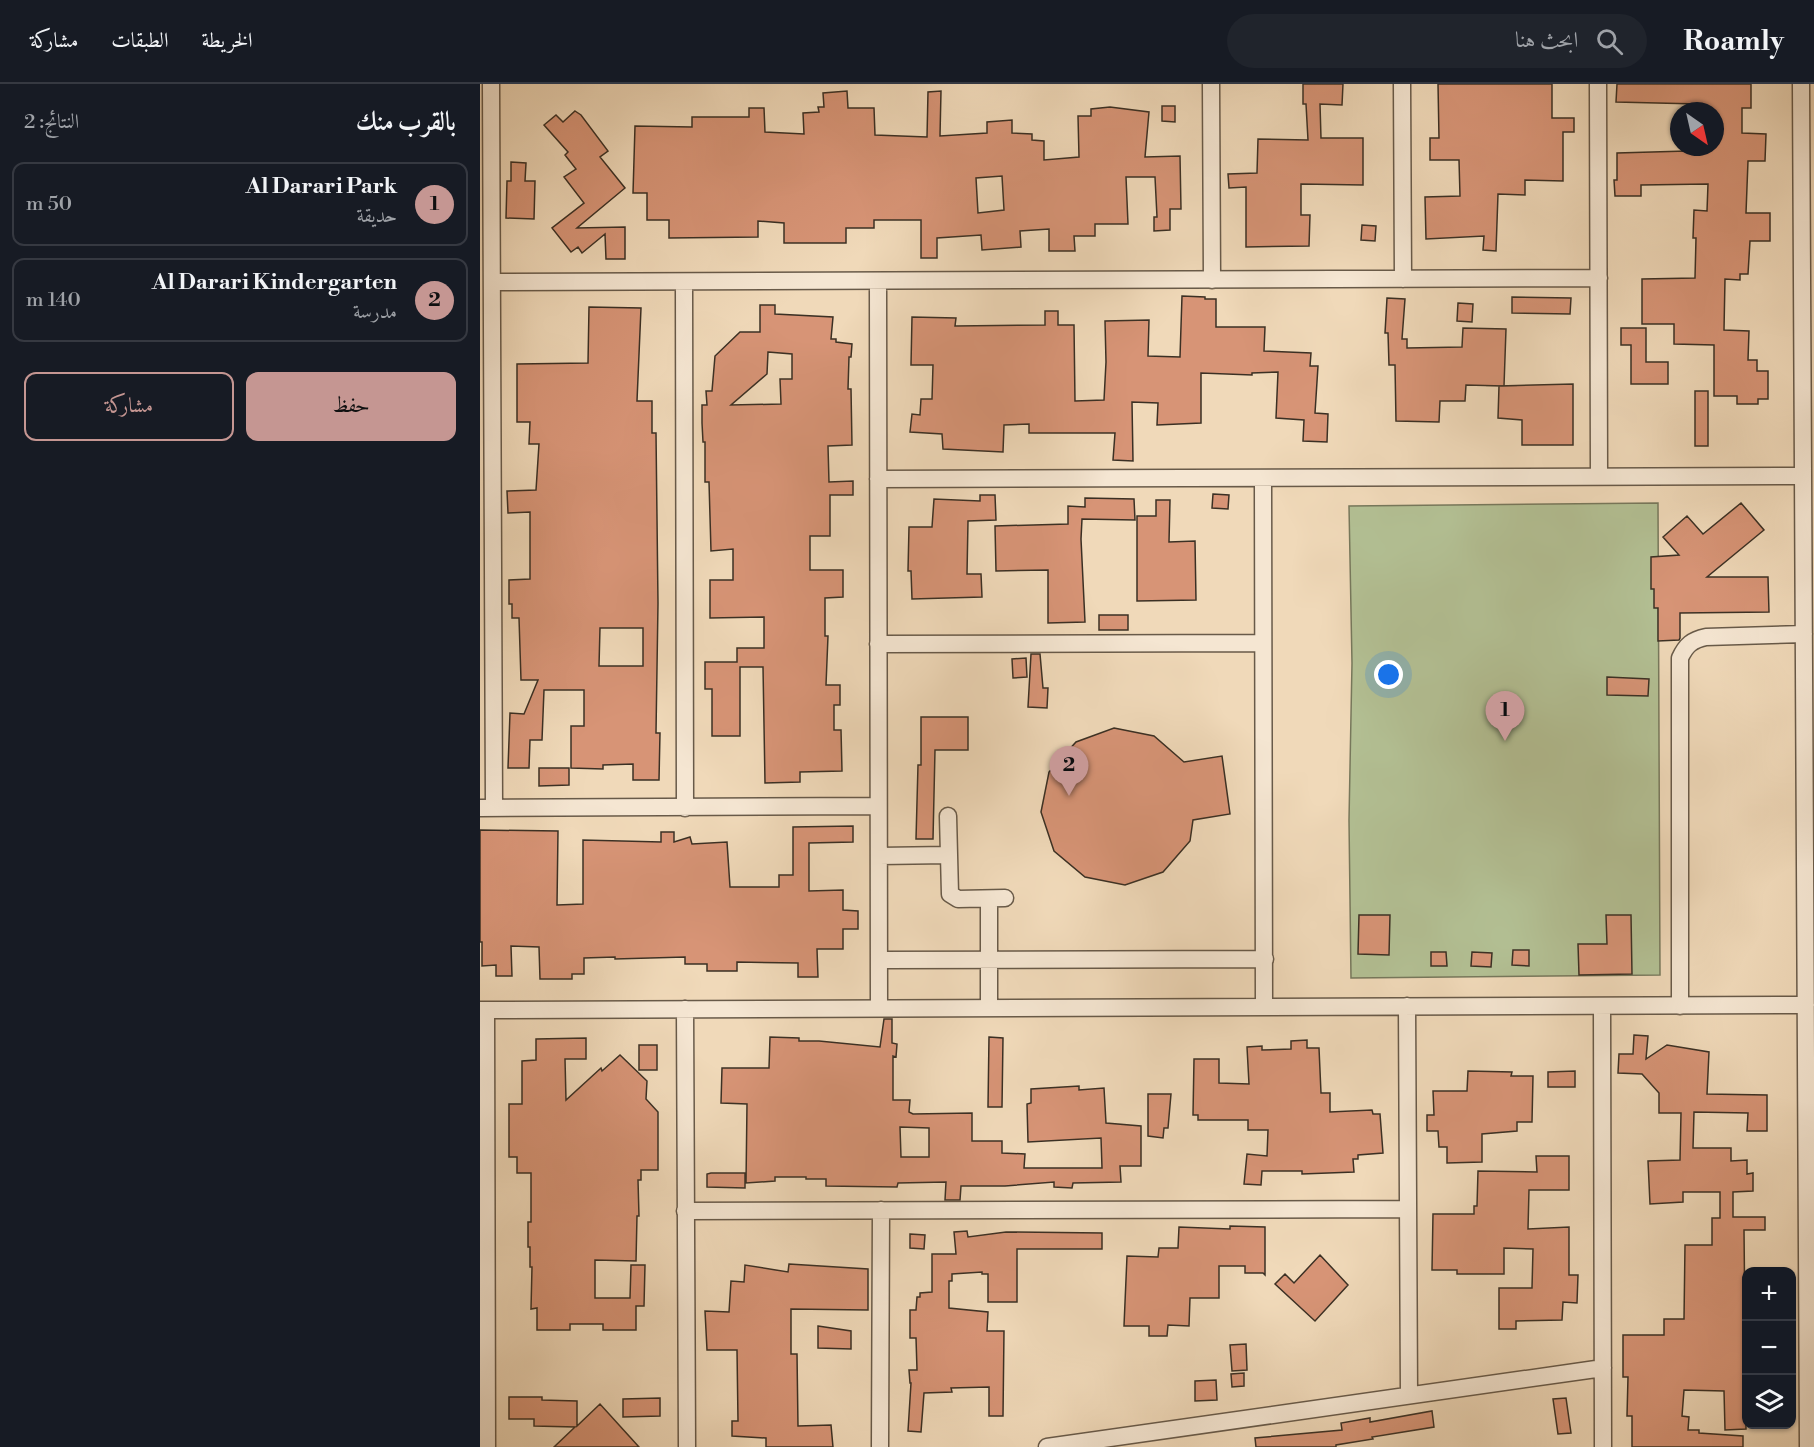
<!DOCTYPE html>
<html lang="ar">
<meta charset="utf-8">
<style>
body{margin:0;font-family:"Libre Bodoni",Amiri,serif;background:#20242c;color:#f1f3f6;direction:rtl}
.controls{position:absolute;right:18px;bottom:18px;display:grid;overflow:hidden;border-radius:12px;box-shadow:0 2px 4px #0004}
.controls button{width:54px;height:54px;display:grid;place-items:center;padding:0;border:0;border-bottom:2px solid #363941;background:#171b24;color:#f1f3f6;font:30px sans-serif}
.compass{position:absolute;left:1190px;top:18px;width:54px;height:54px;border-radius:50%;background:#171b24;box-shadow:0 2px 4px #0004;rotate:146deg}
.you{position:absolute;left:909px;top:591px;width:21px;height:21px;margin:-15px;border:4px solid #fff;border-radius:50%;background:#1a73e8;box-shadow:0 0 0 9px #1a73e833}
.badge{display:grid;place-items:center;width:39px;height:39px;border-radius:50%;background:#c59692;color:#111;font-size:20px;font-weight:700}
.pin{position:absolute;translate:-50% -50px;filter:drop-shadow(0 2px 3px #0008)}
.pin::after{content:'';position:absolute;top:32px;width:21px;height:18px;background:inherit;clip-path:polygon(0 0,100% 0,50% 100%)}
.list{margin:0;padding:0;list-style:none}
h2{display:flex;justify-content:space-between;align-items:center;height:78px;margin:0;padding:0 24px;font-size:26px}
h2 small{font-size:20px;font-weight:400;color:#9ea1a6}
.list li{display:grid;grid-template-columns:39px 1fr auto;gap:18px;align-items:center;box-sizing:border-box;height:84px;margin:0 12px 12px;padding:0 12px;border:2px solid #363941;border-radius:12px}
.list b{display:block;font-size:22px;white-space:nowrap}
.list p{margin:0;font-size:20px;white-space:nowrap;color:#9ea1a6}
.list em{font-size:20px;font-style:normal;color:#9ea1a6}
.actions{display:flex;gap:12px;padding:18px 24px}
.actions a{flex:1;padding:14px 0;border:2px solid #c59692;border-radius:12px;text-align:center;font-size:21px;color:#c59692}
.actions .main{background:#c59692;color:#111}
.icon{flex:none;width:33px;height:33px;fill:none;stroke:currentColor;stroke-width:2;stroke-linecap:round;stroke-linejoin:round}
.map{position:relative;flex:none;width:1334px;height:1363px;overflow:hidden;direction:ltr}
header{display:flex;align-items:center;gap:36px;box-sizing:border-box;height:84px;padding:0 30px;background:#171b24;border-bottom:2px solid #363941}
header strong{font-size:28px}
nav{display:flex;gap:33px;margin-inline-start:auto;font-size:21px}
.search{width:420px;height:54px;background:#20242c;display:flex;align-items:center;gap:15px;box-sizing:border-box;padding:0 21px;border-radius:33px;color:#9ea1a6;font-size:22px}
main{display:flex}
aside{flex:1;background:#171b24}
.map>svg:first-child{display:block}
.green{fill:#b3c094;stroke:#77785c;stroke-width:1.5}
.building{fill:#d79476;stroke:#3b3024;stroke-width:1.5;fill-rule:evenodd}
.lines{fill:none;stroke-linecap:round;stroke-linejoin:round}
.minor-casing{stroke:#685a49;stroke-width:19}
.minor{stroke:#f5e6d2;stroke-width:16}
</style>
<header>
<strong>Roamly</strong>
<div class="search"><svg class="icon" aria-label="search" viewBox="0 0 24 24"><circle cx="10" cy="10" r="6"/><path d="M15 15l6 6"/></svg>ابحث هنا</div>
<nav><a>الخريطة</a><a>الطبقات</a><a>مشاركة</a></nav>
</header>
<main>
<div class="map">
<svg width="1334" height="1363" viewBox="0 0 1334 1363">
<rect width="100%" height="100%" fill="#f0d9b9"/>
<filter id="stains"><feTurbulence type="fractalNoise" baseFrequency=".00333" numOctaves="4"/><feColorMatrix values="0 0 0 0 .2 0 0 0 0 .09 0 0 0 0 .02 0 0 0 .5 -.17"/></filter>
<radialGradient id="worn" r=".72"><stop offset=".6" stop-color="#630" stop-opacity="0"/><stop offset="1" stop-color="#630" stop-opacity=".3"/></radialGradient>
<path class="green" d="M1178,419L1180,891L871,894L869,736L872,579L869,422Z"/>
<path class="building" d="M823,0H863L862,21L840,20L841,54H883V101L821,100V131H830L829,162L766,163V103L749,104L748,90L777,89L778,55L828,56L826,20H823Z
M958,0H1072V34H1094V48H1083V97L1045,96V111L1018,110L1016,167L1003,166L1004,152L946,155L945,113L980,112L979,76H950V54H959Z
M1137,0H1271V24H1262V49L1286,50L1285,77H1268L1266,129H1290V157H1270L1268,190H1260V196L1245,195L1244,246L1269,247L1268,276H1277V287H1288V315H1278V320H1257V312H1234V261L1194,260V240H1162V195L1215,194L1216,154H1213L1214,126L1227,127L1228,100L1161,101V112H1135L1134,96H1137V69L1207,67H1211V63H1235V27H1218V20L1136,18Z
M367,7L368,24H394L395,51L447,53L448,8L461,7L460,52L507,49V38L532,36V49L552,50V56L564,57V76L599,73L598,32H611V25L630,23L669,28L665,73L700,72L701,125H690V146L674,147V133H677L675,93H646L648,140H615V152H594L595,167H569V145L540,147L541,163L502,166L501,151L457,154V174H441V136H394V144H366V159H304V139L278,137V153L189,154V136H167V109H153L155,42L212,43V33H269V24H284L285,48L324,50L323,29L339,28L338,23H344L343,9ZM522,92L524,126L498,129L496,94Z
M682,22H695V38L682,37Z
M95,27L101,31L128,67L120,73L145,104L97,144L145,143V175H126L125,150L102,169L98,163L91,168L72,144L104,119L84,93L96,85L85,71L88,68L64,41L76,31L83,38Z
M31,78L46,79L45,97H55L54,135L26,134L27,97H31Z
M882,141L896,142L895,157L881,156Z
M702,212L725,213V215H736V243H785L784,267L831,269L830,282H838L835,329L848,330L847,358L823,357L824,336L796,334L798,288L772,289V291L721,289V339L677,341L678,319L652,318L653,377L633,376L635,349H549V340L524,341L523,368L463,365L462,350L430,348L432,330L440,331L441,315H452L453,281H431L432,233L476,234L475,242L565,241V227H578V241H594L595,317L624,316L626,278L625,237L669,236L668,272L700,273Z
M1032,213L1091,214L1090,230L1032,229Z
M907,214L925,215L922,255H927V264L982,263L983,244L1026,245L1024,302L986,301L985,317H960L959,338L916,337L915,281H909L908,249H905Z
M978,219L993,220L992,238L977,237Z
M280,221H295V230L353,233L351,255H356V258L372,260L371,273H369L368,305H371L372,361L348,362L349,398L373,397V411H350V452H330V486H363V513L345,514V552H348L346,601H360V621H354V646H361L362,687L320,688V698L285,699L283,583H260V652H232V605H225V578H257V564H284V533L230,534V496H253V465L231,467L229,398H225V358H223L222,339V321H227L226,307H232L235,272L260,248H280ZM288,268L312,270V295H300L301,320L251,321L287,290Z
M109,223L161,224L157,317H172V349H176L178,519L176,649H180L179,696H153V680L123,681V685L91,684V642H104V606H64L62,656H50L49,684H28L30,629L44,630L58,596H41L39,534H32V520H29V496L50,495V428L28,429L27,407L56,406L59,360H49L50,338H37V280L108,279ZM120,544H163V582H119Z
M1141,244H1166V278H1188V300H1151V261H1141Z
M1093,300V361H1042V336L1018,334L1019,302Z
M1215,307H1228V362H1215Z
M733,410L749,411L748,425L732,424Z
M500,411H515L516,436L488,437L487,490H501L502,513L432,515L431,487H428L429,443H452L454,415L500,417Z
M605,414L654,415L655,436L602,435L601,455L605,538L568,539V486L516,487L515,442L588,440V422L605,423Z
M676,416H690L689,458L715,457L716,516L657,517V432H676Z
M1261,419L1284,446L1227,493H1288L1289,528L1200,529V554L1199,556L1178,557V524H1174V505H1171V473L1199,471L1183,453L1207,432L1223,450Z
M619,531H648V546H619Z
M551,570H560L563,604H568L567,624L548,623Z
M546,574L547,593L533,594L532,575Z
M1127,593L1169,595L1168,612L1127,611Z
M441,633H488V666H455L453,755H436L438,681H441Z
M634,644L674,652L704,678L742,672L750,730L713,736L710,757L683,788L645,801L605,793L574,767L561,728L569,688L596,658Z
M59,684H89V701L59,702Z
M373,742V758L329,759V807L363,806V826L378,827V845H363V865H337L338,893H318V879L257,878V887H227V880H205V873L135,875V873L104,874V890H92V895H60L59,863L31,862L32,892H16V881L2,882V858H0V746L78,747L77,821L103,820V756L181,758V748H194V758L210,753L212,760L247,758L250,803H299V791H313V743Z
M879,831H910L909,871L878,870Z
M1126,831H1151L1152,890L1099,891L1098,860H1127Z
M1033,866H1049V882L1032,881Z
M951,868H966L967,882H951Z
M992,868L1012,869L1011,883L991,882Z
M404,935H412V959L417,960L416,973L413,972V1016H430L429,1028L433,1030L492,1029V1057H522V1069L545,1070L544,1084H622L621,1054L548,1058L547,1020L551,1019V1005L599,1002V1006L624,1004L626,1039L661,1042V1082H640L641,1098L593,1099L592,1104L574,1103V1098L525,1102H481L480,1116H465L466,1098L418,1099L417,1103L346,1102V1095H326V1093H295V1097L266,1099L267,1020L241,1019L242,984H289L290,953L319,954V957H339L400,963ZM420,1043L449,1044V1073H421Z
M1154,951L1168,952L1166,975L1187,961L1229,968L1227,1010L1287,1011V1047H1267L1268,1029L1214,1028L1213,1064H1251V1077L1267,1076V1090L1273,1089V1107L1253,1108V1133H1285V1146H1264L1266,1345L1245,1346L1244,1307L1204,1306L1202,1332L1209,1333L1208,1346H1219V1349L1263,1352V1363H1152V1332H1147L1148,1293H1143V1251H1184V1235H1204L1205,1161H1232V1134H1240V1108H1203V1118L1170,1120L1168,1077L1200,1076L1201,1029H1179V1009L1162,990L1138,989L1139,970H1153Z
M509,953L523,954L522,1023H508Z
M106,954V975H85L86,1016L121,984L122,987L140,971L167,997L166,1015L178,1028V1086H161V1096H158L159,1132H157L156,1177L115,1176V1214H150L151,1181H165L164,1222H156V1246H123V1240H90V1246H57V1224L51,1225L52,1183H50V1163H48V1138H51V1089H37V1073H29V1020H42V977L56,976V955Z
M827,956V964H839L841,1009H850V1028L892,1026L893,1030H900L903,1069L878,1071V1075H873L874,1088L822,1090V1087H782L781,1101L764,1100L767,1070L787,1072L788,1046H768V1036H718V1031H713L714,975H739V999L769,1000L767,963L782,962V966L811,965V957Z
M159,961H177V986H159Z
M988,987L1032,988L1031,992H1053L1052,1038H1037V1047L1002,1050V1078L967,1079V1063H959L958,1047H947V1031H954L953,1007H987Z
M1095,987V1003H1068V988Z
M668,1010H691L688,1044H684L683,1054L668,1052Z
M1056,1072H1089V1106H1049L1048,1145L1089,1143V1191H1098L1097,1219L1083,1218L1082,1236L1036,1237V1245H1019V1204H1052L1053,1165L1024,1164V1190H977V1186H952L953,1130H994V1122H997L998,1087L1057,1088Z
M231,1089H265V1104L227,1103V1090Z
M750,1142L785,1143V1191L783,1189H765V1182H739V1214H710L709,1242L688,1241L687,1252H669V1242H644L647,1172L678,1173L679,1164H698L699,1143L750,1145Z
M487,1147L488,1153L526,1148L622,1149V1165H537V1218H508V1190H502V1188L472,1190V1197H469V1224L508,1228L507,1247H524L523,1332H509V1303L471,1304L472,1308L444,1309L441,1348L428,1347L431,1299H430L429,1286H437L436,1254H430V1226H436L437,1213H440V1209L452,1208V1170H476L474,1148Z
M430,1150L445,1151L444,1165L430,1164Z
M840,1171L868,1201L835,1237L795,1200L805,1190L814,1199Z
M309,1180L388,1185V1226L311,1225V1270H317L318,1342L351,1341L353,1363H286V1354L252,1352V1337H258L257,1266H227L225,1227L249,1228L251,1197L264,1198L265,1181L308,1188Z
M338,1242L371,1247V1265L338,1264Z
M766,1260L767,1286L752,1287L750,1261Z
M764,1289V1302L752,1303L751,1290Z
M736,1296L737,1316L715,1317V1297Z
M29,1313H62V1316L97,1317V1342L120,1320L159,1363H74L95,1343L54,1342V1335H29Z
M180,1314V1332L143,1333V1315Z
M1086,1314L1091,1349L1078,1350L1073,1315Z
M952,1327L954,1343L892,1353L893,1355L856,1361V1363H776L775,1354L862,1346L861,1339L890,1334V1338Z"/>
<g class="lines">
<defs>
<path id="minor" d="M11,0L14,724
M731,0L732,196
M922,0L923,195
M1118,0L1119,392
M1321,0L1328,1363
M12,198L1119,194
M398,198L399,924
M204,199L205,724
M783,394L784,923
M398,395L1323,392
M398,560L783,559
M0,724L398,722
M468,732L470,810L478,815L525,814
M399,772L468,771
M509,815V924
M399,876L785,875
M927,922L929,1311
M1122,922L1123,1363
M1200,922V574C1206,561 1212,556 1226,553L1324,550
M205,925L207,1363
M0,926L1326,921
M6,926L7,1363
M205,1127L928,1125
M400,1363L401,1126
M567,1363L1123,1284"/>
</defs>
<use href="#minor" class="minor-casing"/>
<use href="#minor" class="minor"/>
</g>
<rect width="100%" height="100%" filter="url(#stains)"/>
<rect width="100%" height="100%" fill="url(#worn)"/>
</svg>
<div class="controls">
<button>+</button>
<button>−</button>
<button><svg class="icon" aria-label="layers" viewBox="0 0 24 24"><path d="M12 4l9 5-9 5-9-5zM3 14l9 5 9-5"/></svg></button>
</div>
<svg class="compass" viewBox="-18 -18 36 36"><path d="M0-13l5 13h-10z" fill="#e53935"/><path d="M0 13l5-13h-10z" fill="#9ea1a6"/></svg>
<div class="you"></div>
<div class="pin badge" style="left:1025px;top:657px">1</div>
<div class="pin badge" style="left:589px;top:712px">2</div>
</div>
<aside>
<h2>بالقرب منك<small>النتائج: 2</small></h2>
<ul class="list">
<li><span class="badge">1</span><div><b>Al Darari Park</b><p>حديقة</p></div><em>50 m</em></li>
<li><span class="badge">2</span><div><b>Al Darari Kindergarten</b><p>مدرسة</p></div><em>140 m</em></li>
</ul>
<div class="actions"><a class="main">حفظ</a><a>مشاركة</a></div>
</aside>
</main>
